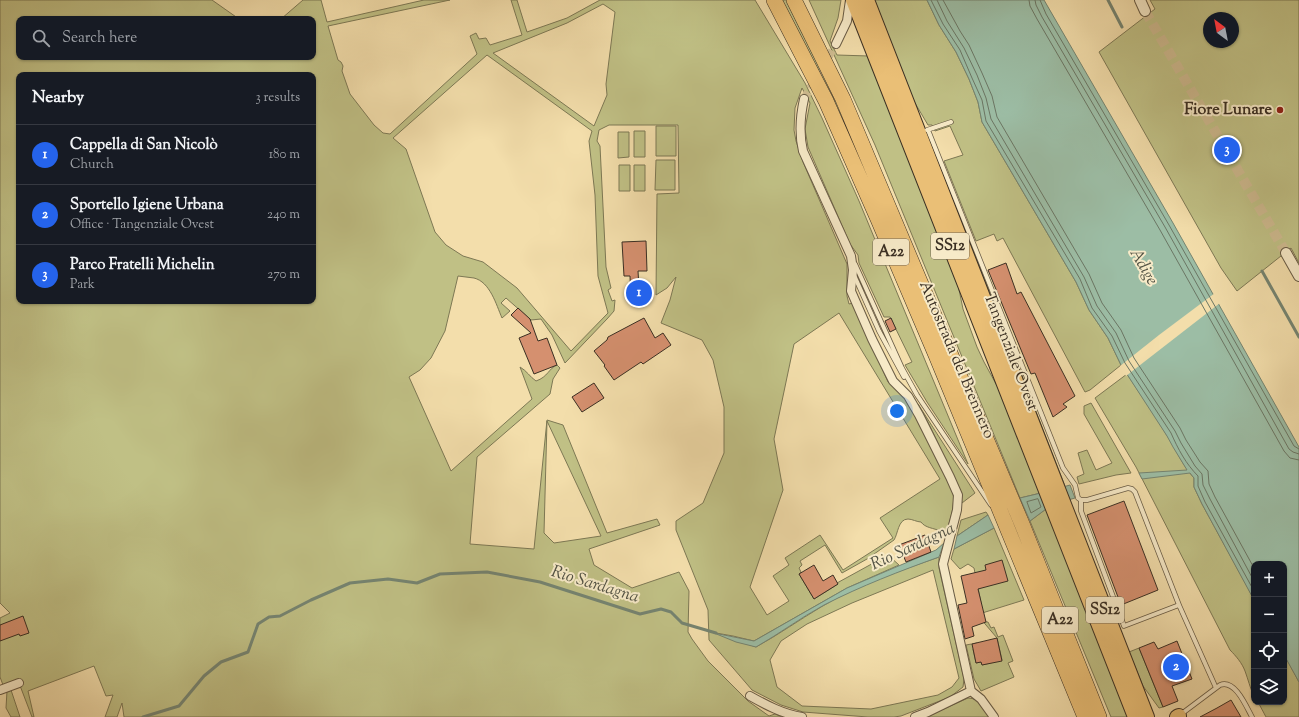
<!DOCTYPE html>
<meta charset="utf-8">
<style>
body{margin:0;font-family:"Sorts Mill Goudy",serif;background:#20242c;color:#f1f3f6}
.controls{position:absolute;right:12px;bottom:12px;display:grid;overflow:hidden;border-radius:8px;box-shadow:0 1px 3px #0004}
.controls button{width:36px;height:36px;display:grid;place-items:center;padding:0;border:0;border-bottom:1px solid #363941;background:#171b24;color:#f1f3f6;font:20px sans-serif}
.compass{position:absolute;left:1203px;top:12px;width:36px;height:36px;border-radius:50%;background:#171b24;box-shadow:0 1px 3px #0004;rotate:328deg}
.you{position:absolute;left:897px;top:411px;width:14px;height:14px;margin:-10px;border:3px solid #fff;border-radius:50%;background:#1a73e8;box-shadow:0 0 0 6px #1a73e833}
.badge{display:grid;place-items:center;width:26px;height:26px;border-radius:50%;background:#2563eb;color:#fff;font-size:13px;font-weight:700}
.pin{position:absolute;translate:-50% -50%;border:2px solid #fff;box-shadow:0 1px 4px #0006}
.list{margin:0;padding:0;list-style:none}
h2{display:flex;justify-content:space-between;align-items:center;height:52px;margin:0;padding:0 16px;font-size:17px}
h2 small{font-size:13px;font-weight:400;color:#9ea1a6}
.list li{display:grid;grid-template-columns:26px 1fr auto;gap:12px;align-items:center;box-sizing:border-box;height:60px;padding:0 16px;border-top:1px solid #363941}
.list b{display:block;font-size:15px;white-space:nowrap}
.list p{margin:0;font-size:13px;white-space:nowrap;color:#9ea1a6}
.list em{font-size:13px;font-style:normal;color:#9ea1a6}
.icon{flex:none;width:22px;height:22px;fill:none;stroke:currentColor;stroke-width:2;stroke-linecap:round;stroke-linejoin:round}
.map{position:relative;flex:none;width:1299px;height:717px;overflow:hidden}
.search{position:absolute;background:#171b24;box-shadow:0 1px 3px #0004;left:16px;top:16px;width:300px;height:44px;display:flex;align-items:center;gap:10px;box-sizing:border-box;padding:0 14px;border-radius:8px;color:#9ea1a6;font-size:15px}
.panel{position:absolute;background:#171b24;box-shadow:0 1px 3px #0004;left:16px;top:72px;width:300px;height:232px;border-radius:8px}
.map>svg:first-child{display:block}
.green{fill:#c0c085;stroke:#7d7854;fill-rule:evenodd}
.water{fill:#9cbda5;stroke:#758471}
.pier{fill:#f3deab}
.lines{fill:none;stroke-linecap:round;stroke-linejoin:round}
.shore{stroke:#6b7664;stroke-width:1}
.stream{stroke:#758471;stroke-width:3}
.building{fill:#d5906f;stroke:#3a2f23}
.minor-tunnel{stroke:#cebb90;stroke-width:8;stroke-dasharray:8 4;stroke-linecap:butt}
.tertiary-tunnel{stroke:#cebb90;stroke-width:10;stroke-dasharray:10 5;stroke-linecap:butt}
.service-casing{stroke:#685b45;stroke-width:5.5}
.minor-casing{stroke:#685b45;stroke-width:10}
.tertiary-casing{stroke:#685b45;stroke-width:12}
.trunk-casing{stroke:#3a2f23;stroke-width:16}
.motorway-casing{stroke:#3a2f23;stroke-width:16}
.service{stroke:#f7eac8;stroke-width:4}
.minor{stroke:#f7eac8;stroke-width:8}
.tertiary{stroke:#f7eac8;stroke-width:10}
.trunk{stroke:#eabf76;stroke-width:14}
.motorway{stroke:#eabf76;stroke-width:15}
.poi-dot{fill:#8f2418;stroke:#f7eac8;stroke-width:1.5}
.labels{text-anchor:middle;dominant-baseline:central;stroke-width:4;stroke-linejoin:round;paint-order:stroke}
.shield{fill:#f7eac8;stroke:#736754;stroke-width:1}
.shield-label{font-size:15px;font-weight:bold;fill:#3a2f23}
.poi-label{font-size:16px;font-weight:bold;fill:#3a2f23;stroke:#f7eac8;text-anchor:end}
.street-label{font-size:16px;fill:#3a2f23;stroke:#f7eac8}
.water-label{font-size:17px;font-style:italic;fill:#525244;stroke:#f7eac8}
</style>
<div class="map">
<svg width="1299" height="717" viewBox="0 0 1299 717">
<rect width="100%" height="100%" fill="#f3deab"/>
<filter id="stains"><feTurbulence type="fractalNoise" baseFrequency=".005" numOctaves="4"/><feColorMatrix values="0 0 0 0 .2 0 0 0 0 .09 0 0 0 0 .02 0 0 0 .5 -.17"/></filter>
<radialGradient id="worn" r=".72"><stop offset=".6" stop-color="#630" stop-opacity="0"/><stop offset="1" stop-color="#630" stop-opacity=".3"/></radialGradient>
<path class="green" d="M0,0H212L239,19H19V57H313V19H281L303,0H321L327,22L424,0H450L328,26L338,60L341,62L343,66L342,71L350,94L374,125L383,133L390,134L477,54L470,36L476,33L479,39L486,38L490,45L522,35L511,0H517L527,32L567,18L600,0H755L805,83L822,118L859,201L968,464L927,402L905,365L912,362L890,317H884L859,263L858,255L850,244L808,147L805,129L810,103L802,88L795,108L794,130L796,141L803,162L847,264V296L849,304L853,303L888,382L907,400L953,492C955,505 951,517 947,530L940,531C934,528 925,528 921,522C917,522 912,519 908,519C898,519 898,534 894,540L867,559L842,573L825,545L800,561L802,565L799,568L801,572L799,574L814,599L838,584L837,583L888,555L899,565L847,588L754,641L733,636L716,633L756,647C778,635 799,620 821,607C858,585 899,571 939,557V568L964,679L963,687L950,697L901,716L894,717H868L803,712L781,705L752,690L709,640L708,610L676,530V521L703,503L724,453V407L713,360L702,340L661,323L670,300L676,277L667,288L656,295L657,194L679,193L678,125H609L599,130L597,141L600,146L606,267L611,288L608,290L612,301L615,300L614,311L607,319L565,363L552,335L541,319L531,320L506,298L501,303L510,311L502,318C496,304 490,282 474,278C469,277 463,277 458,276L445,331L431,358L420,370L409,377L451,471L532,399L520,367C527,371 530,377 536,381C548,377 549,368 557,365L560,368L553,379L550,394L477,457L470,544L534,549L547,420L563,425L607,533L657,519L660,525L589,549L594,565L632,588L679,572L689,591L688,632L692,639L708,661L748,701L769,716L775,714L782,717H124L122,703L117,717H105L113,695L106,696L94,666L28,691L34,717H32L19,683L3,685L0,677V618L10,613L0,603ZM603,4L615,12L606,84L607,95L594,126L493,53L567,23ZM487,55L592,131L589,141L595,195L598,276L608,313L571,351L517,288L483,262L463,256L446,245L435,232L406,149L393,138ZM19,75H313V301H19ZM839,313L940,479L880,518L893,538L843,570L820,535L785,558L789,565L773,576L789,601L767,615L750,587L783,490L774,439L794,344ZM547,421L601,536L554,543L544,533ZM933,570L959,678L952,687L938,695L871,709L802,706L777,687L770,660L781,641L807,624L852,603Z
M780,0H787L833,91L908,268Z
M809,0H841L838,18L830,41L837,55L869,56L956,275L963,309L977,347L984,362L1001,393L1041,493L1020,498L875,145Z
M872,0H927L939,25L956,52L969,79L978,102L982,122L1076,282L1089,310L1108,338L1121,365L1090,390L1085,392L1003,238L997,241L994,234L976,241L944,161L963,155L950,126L935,131L932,125H928L909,93Z
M1150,0H1299V263L1291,248L1237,291L1221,268L1099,52L1155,9ZM1209,18H1233V42H1209Z
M656,126H676V156H656Z
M634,131H645V157H634Z
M618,132H629V157L618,158Z
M656,160H675V190H655Z
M619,165H630V191H619Z
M634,165H645V191H634Z
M941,178H945L1065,486L1063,487Z
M1127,374C1140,394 1154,414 1166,434C1176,449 1182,465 1194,478V487L1202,504L1254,599V696C1250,688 1248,679 1245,671C1242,663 1236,656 1230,650L1136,467L1095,398Z
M1091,403L1131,473L1116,475L1079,484L1077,477L1084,474L1078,453L1087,450L1096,470L1112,463L1084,414V406Z
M918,404L975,493L962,503L961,497C948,465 935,434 918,404Z
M1046,509L1129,717H1111L1030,521Z
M986,512L988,515L957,536L961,520Z
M994,528L1024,600L979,614L981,603L974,568L968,564L960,569L951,559L954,549Z
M980,618H984L986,622H988L991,628L994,627L998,637L1003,635L1013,661L1008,663L1014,677L981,691L974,679L966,645L977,643L978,648L973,649L976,663L981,662L982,665L1002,660L997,638Z
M1139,648L1163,707L1159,708L1143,686L1129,652Z
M1284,654L1299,682V717H1266L1258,702H1284Z
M11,690L20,717H11L6,708L7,691Z
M968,698C980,698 984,709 991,717H926Z"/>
<path class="water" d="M927,0H1044L1173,223L1299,447V682L1284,655V564H1254V600L1202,504L1194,487V478L1190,473L1142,479L1139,473L1187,470L1173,447L1167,436L1121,365L1108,338L1089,310L1076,282L982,122L978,102L969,79L956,52L939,25Z
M1070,485L1075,498L1068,500L1063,487Z
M1041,493L1046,509L1030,521L1020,498Z
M988,515L994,528L954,549L957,536Z
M944,543L939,557C900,571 861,586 824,605C800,618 779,634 756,647L736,642L714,633L754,641L847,588L936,550Z"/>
<path class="pier" d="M1215,293L1220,303L1126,376L1120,366L1159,335Z"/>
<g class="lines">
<path class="shore" d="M931,0L943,24L960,50L972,78L982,100L986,121L1080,279L1092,308L1112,336L1125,363L1171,433C1178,449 1186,464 1198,476V486L1205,502L1254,591
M937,0L947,21L964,48L977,75L986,98L991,119L1084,277L1097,306L1116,333L1129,361L1175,431L1181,443L1195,466L1202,474L1203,485L1210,499L1254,581
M943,0L960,31L969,45L982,73L992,96L997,117L1089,274L1102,303L1121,330L1134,358L1180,428L1186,440L1200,462L1208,471L1209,484L1215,497L1254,568
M1029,0L1030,6L1037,19L1160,230L1284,451L1290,458L1299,460
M1035,0L1036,5L1042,17L1165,227L1289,449L1293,452L1299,454
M1040,0L1046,14L1169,225L1294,446L1299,449
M1038,499L1041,507L1031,513L1027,502Z"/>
<path class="stream" d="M1108,0L1122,27
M1262,271L1299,337
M143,717L179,706L204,676L221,662L248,652L258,624L269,617L280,616L311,600L350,583L388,579L417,583L440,574L487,572L540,582L640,614L661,609L671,612L682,623L716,633"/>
</g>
<path class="building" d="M646,241L647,271H638L639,288L648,287V298L631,299L630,276H624L622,242Z
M1006,263L1017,294L1021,292L1075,396L1063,404L1067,407L1053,417L1035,373L1031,374L988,270Z
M518,308L530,319L538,341L547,338L557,365L534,374L519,338L531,333L511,315Z
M644,318L655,338L663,333L671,345L643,364L641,362L614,380L604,366L605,365L594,351L607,340L608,337Z
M891,318L896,329L890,332L885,321Z
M594,383L604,398L582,412L572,397Z
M1124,501L1158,590L1121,605L1087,515Z
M925,535L931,552L906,562L899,545Z
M1002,560L1008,581L978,589L986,622L972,627L974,636L965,639L958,605L967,603L961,576L986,570L985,565Z
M814,565L823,581L833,575L838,584L814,599L799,574Z
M23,616L29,633L20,636L19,634L0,641V625Z
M997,638L1002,661L982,665L981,662L976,663L972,644Z
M1177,641L1192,679L1172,686L1178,701L1163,707L1139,648L1154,642L1158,649Z
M1231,700L1241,717H1200L1217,708Z"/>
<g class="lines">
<path class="minor-tunnel" d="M804,99L836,44"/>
<path class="tertiary-tunnel" d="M1145,11L1286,253"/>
<defs>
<path id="service" d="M927,130L951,122
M928,130L1063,468L1075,485L1078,498L1081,500H1087L1128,488L1132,489L1135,492L1179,605L1216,688
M855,264L902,368L917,395L991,505
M854,275L879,331L904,377
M1081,500V511L1124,626L1179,605
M1180,715L1220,685C1235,679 1246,706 1252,717"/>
<path id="minor" d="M836,44L847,21L850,0
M804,99C800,117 799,134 803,151L851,256L853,270L851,291L872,339L893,381L908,396L919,415L950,477L958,495L957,510L943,564L971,691L981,699L994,717
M0,690L19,683
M750,696C766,705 783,714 802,717
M915,717L928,712L971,691"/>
<path id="tertiary" d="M1140,0L1145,11
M1286,253L1299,276"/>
<path id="trunk" d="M853,0L1135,717
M867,0L1147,717
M1177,717L1179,716"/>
<path id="motorway" d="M774,0L826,101L878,219L936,355L1085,717
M794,0L843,99L1022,524L1099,717"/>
</defs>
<use href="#service" class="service-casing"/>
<use href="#minor" class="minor-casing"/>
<use href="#tertiary" class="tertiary-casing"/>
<use href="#trunk" class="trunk-casing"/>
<use href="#motorway" class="motorway-casing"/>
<use href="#service" class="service"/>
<use href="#minor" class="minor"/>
<use href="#tertiary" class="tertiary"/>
<use href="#trunk" class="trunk"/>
<use href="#motorway" class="motorway"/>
</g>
<circle class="poi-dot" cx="1280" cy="110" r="4"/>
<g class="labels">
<g class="shield">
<rect x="931" y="233" width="38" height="26" rx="3"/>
<rect x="873" y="239" width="36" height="26" rx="3"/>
<rect x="1086" y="597" width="38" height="26" rx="3"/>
<rect x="1042" y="607" width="36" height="26" rx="3"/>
</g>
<g class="shield-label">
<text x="950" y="246">SS12</text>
<text x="891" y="252">A22</text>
<text x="1105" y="610">SS12</text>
<text x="1060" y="620">A22</text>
</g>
<g class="poi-label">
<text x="1272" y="110">Fiore Lunare</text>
</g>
<g class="street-label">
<text transform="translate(1010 352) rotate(69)">Tangenziale Ovest</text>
<text transform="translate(956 360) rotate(67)">Autostrada del Brennero</text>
</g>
<g class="water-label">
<text transform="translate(1143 267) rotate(60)">Adige</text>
<text transform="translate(913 547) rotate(-25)">Rio Sardagna</text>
<text transform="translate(595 585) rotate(17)">Rio Sardagna</text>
</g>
</g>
<rect width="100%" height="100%" filter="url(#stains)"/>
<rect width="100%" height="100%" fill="url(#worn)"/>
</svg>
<div class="controls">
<button>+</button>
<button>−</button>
<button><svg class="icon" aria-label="locate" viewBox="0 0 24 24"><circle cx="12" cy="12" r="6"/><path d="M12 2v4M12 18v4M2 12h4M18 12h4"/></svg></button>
<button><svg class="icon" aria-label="layers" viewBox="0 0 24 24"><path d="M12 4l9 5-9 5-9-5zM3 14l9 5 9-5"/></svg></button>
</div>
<svg class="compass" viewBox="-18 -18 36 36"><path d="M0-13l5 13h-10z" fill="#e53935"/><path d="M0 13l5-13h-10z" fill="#9ea1a6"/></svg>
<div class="you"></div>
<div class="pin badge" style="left:639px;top:293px">1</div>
<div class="pin badge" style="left:1176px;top:667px">2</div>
<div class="pin badge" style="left:1227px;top:150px">3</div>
<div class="search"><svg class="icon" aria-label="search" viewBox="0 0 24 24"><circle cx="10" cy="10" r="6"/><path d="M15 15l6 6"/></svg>Search here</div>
<section class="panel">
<h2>Nearby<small>3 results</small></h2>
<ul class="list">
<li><span class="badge">1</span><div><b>Cappella di San Nicolò</b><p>Church</p></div><em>180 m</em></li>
<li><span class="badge">2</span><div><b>Sportello Igiene Urbana</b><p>Office · Tangenziale Ovest</p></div><em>240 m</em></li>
<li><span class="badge">3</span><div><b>Parco Fratelli Michelin</b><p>Park</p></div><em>270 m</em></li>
</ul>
</section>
</div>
